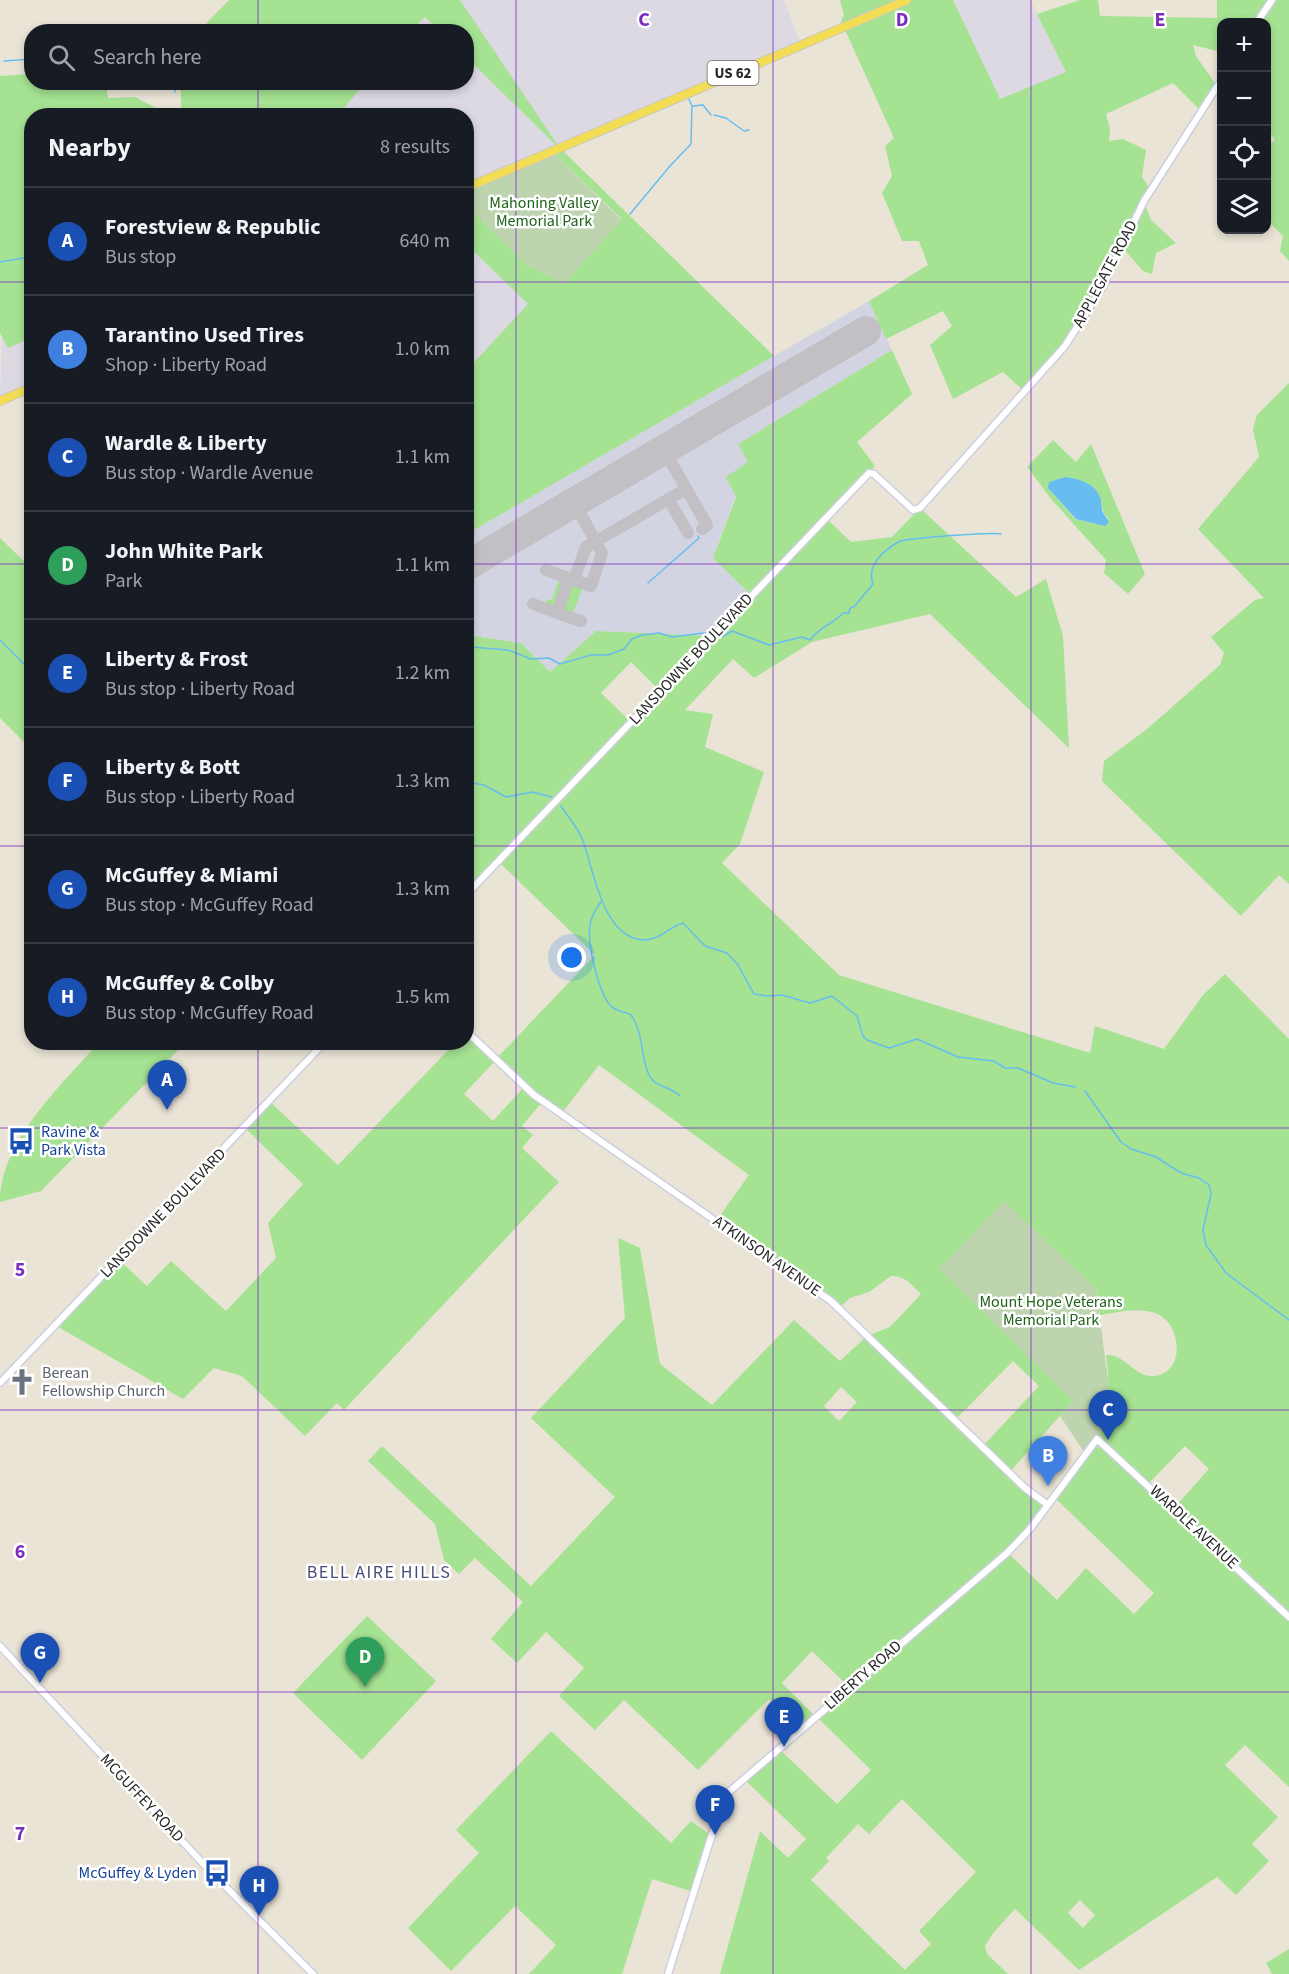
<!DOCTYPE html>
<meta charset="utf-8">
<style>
body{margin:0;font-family:"Source Sans 3",sans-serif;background:#242831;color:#f1f3f6}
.controls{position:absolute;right:18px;top:18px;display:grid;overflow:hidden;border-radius:12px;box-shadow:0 3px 9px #0003}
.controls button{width:54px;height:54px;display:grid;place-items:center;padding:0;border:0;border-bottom:2px solid #363941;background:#171b24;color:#f1f3f6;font:30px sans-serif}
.you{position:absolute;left:572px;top:958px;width:21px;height:21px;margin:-15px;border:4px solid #fff;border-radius:50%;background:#1a73e8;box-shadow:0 0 0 9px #1a73e833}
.badge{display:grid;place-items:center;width:39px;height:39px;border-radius:50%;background:#1a73e8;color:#fff;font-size:20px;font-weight:700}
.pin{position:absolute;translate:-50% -50px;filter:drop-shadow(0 2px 3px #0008)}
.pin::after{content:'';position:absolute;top:32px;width:21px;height:18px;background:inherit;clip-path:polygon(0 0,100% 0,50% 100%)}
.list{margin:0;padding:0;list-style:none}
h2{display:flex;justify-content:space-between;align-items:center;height:78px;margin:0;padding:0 24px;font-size:26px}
h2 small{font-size:20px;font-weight:400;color:#9ea1a6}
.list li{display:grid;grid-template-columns:39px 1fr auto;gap:18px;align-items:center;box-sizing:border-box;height:108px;padding:0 24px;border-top:2px solid #363941}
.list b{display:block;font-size:22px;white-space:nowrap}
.list p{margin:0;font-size:20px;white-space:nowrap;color:#9ea1a6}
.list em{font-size:20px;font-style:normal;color:#9ea1a6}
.icon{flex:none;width:33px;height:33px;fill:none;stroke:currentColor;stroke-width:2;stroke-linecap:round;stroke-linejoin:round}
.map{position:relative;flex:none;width:1289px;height:1974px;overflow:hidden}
.search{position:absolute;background:#171b24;box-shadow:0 3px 9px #0003;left:24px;top:24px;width:450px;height:66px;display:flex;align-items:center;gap:15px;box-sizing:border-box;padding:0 21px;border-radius:24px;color:#9ea1a6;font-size:22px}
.panel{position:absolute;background:#171b24;box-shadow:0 3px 9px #0003;left:24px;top:108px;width:450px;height:942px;border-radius:24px}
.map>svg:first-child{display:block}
.industrial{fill:#dcd9e2}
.airport{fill:#d3d4e2}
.green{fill:#a5e292;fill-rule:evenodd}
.cemetery{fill:#bdd4ae}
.water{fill:#67bdef}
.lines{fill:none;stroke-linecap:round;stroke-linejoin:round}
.stream{stroke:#67bdef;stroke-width:1.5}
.taxiway{stroke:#c2c0c4;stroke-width:12}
.runway{stroke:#c2c0c4;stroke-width:30}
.minor-casing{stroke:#cdcfe1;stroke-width:9}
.major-casing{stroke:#c7c7c7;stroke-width:10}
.minor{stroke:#fff;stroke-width:6}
.major{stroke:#f2dd55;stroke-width:8}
.grid{fill:none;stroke:#7b2cbf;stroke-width:1.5;stroke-opacity:0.55}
.labels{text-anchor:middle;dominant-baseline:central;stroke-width:5;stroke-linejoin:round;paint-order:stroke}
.shield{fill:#fff;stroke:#686868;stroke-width:1.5}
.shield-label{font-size:15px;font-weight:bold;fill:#272727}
.park-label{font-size:16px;fill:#1f6318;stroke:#fff}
.street-label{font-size:16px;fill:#272727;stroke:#fff}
.transit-label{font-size:16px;fill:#164399;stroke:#fff;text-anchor:start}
.worship-label{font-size:16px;fill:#5b616d;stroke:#fff;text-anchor:start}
.neighbourhood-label{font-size:18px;letter-spacing:1.5px;fill:#474b77;stroke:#fff}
.grid-label{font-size:20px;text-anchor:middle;font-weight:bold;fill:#7b2cbf;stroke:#fff;stroke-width:5;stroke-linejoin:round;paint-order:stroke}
</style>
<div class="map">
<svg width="1289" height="1974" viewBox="0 0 1289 1974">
<rect width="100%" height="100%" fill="#eae4d7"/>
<path class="industrial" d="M460,0H784L801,44L467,188L466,116L336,115L365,83L466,82L467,58L556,144Z
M953,0H1030L1066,72L1000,100Z
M425,17L439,31L411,32Z
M466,245L529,304L467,370H466Z
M2,332L8,348L32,338L31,387L0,401Z"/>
<path class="airport" d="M869,301L892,350L738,444L748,462L713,558L751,595L713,636L596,631L550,672L521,643L467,635V534Z"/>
<path class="green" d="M229,0H460L559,147L774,356L467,534V370L528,304L467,245V206L527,265L564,283L622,219L551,151L558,147L467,58L466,32L439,31L425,17L411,31L198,32Z
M840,0H953L1000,99L1066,72L1037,14L1080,0H1098L1100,16L1217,18V0H1289V261L1280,251L1283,236L1267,220V146L1275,140L1267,128L1266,22H1222L1221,52L1193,45L1196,56L1217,86L1201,111L1173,83L1106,114L1110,129L1109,141L1123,139L1146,150L1142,177L1151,190L1144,202L1151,220L1176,243L1156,253L1152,274L1143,271L1122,247L1065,346L1025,392L1003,372L953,399L930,345L952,326L943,311L886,339L869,301L928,265L919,241H902L882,193L892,176L885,146L894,138L841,21L844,15Z
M31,74L32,82L106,83L108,98L135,97L169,115L32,116L31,338L8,348L0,333V76Z
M180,83V82L365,83L337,116L182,115Z
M892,350L912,394L857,442L875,466L826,518L851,542L892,537L920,508L1016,597L1046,579L1063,636L1069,748L930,614L812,642L754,678L733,659L685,710L713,714L705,747L764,772L740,844L722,863L839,975L1090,1053L1095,1026L1164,1049L1203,995L1225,974L1289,1039V1787L1245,1745L1225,1765L1278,1817L1252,1844L1269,1861L1236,1895L1217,1877L1079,1970L1015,1909L994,1932L985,1946L987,1954L1008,1974H720L760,1831L788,1858L806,1839L743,1778L778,1748L837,1804L871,1770L816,1716L801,1729L769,1699L698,1770L624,1700L595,1730L559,1696L584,1668L546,1632L517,1663L491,1639L523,1602L475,1558L459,1574L444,1560L435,1524L368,1461L382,1446L531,1586L615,1497L531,1418L625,1318L618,1238L640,1248L660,1364L712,1405L794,1320L840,1361L867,1336L890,1327L921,1294C912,1285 904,1275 891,1276L869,1292L850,1298L838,1309L716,1221L749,1175L599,1065L561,1114L543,1101L522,1126L533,1135L522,1148L559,1182L344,1410L337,1403L305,1436L242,1376L214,1368L183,1399L55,1325L118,1259L147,1286L171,1261L226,1311L276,1258L268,1223L303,1184L244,1127L269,1101L338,1165L455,1043L466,1042L467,1031L496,1059L595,955L499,862L467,895V635L521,643L550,672L596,631L713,636L751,595L713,558L736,497L726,477L748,462L738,444ZM631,662L660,691L631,722L601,693ZM496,1060L524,1087L493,1121L464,1094ZM1096,1289L1100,1315C1118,1312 1137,1307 1155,1313C1181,1322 1187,1371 1155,1376C1134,1378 1125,1353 1106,1355C1116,1424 1092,1445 1054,1497L1154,1593L1134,1614L1086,1568L1057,1600L1008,1553L1048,1505L1009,1473L1073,1401ZM1013,1361L1039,1386L982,1447L955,1420ZM841,1387L857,1402L839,1421L824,1406ZM1185,1446L1209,1469L1174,1508L1148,1484ZM812,1651L849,1687L815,1716L782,1683ZM902,1799L976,1872L919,1931L931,1944L905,1970L811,1880L829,1861L826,1858L858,1824L869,1834ZM1080,1900L1095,1915L1083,1928L1068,1913Z
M1289,383V884L1279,875L1241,916L1102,781L1104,761L1147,729L1220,665L1224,653L1211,637L1255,600L1264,598L1198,529L1259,457L1253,429L1257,415Z
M1053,440L1076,462L1091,444L1145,574L1128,594L1104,573L1106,560L1052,500L1027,467ZM1065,477C1080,479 1096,483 1101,500C1103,508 1101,512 1108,518L1105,526L1075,519L1049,489V482Z
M0,538L31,568V749L0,718Z
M558,581L563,583L555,607L546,604L547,599L552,600Z
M572,584L582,589L572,616L562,611Z
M99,1042L185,1043L41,1191L0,1202C0,1141 61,1086 99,1042Z
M367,1616L436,1681L362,1760L293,1693Z
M551,1731L671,1843L691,1821L712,1836L694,1892L652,1879L622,1974H529L556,1945L515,1906L451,1971L408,1928L479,1853L456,1830Z
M1289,1949V1974H1272L1266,1963Z"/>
<path class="cemetery" d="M551,151L622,220L564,283L527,265L467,206L466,188Z
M1004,1201L1096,1289L1109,1388L1100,1434L1086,1455L1060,1416L1073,1401L939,1269Z"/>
<path class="water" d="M1065,477C1080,479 1096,483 1101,500C1102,504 1101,511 1104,514C1105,517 1108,519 1109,522L1105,526L1076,519L1048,488L1049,482Z"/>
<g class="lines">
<path class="stream" d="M4,61L32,59
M175,82V92
M693,106L703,105L711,115
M714,115L726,118L744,131L749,130
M630,214L670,166L691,144L692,106L689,99
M0,262L23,258L32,264
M648,583L699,538L698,536
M717,636L722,637L732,631L769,645L802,637L810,640C819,627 832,625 843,613H849L850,608L854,607L873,584C866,565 885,550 898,542C905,538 992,532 1001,534
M0,640L24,664L32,665
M471,647L508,650L531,659L549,658L560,664L591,655H608L624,649L632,639L642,635L659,633L672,637L712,632
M466,782L484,785L506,797L533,792L551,797
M561,806C568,817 579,829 583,841C594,871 603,940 645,940C661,939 669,927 683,923L705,946L727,953L738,965L754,994L768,996L782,995L810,1003L832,996L857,1016L863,1036L867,1040L889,1048L917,1039L958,1057L994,1061L1005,1068H1018L1053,1083L1075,1087
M602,900C597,908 591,915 590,925C587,943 598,991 610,1005C616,1012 624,1011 631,1015C644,1034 640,1055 649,1075C655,1088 671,1086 680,1096
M1085,1091L1121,1142L1131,1149L1156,1157L1181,1173L1199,1178L1209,1185L1211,1194L1203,1230L1206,1245L1226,1273L1289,1320"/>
<path class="taxiway" d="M664,450L707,525L702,529
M668,499L688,533
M546,570L574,580L586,547L686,489
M574,580L591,586L602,553L574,502
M533,604L557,613L569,578
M557,613L581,621"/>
<path class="runway" d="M466,566L866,331"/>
<defs>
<path id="minor" d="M1257,22L1272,0
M466,895L869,473L874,474L913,510L920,508L1065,346L1103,286L1144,201L1222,79
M466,1031L534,1095L831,1301L1025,1488L1048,1505
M0,1383L325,1042
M0,1646L211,1872L313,1974
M668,1974L722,1803L730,1791L1007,1553L1030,1529L1097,1439L1289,1617"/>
<path id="major" d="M466,188L907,0
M0,401L32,387"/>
</defs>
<use href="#minor" class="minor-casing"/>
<use href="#major" class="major-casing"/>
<use href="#minor" class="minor"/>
<use href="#major" class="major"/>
</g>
<path class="grid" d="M258,0V32M516,0V1974M773,0V1974M1031,0V1974M258,82V116M0,282H32M466,282H1289M0,564H32M466,564H1289M0,846H32M466,846H1289M258,1042V1974M0,1128H1289M0,1410H1289M0,1692H1289"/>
<defs>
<symbol id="bus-bare" viewBox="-9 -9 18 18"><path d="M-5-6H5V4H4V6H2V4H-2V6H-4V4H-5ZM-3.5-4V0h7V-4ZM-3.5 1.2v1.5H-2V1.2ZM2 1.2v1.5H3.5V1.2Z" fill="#1a4fb4" stroke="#fff" stroke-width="2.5" paint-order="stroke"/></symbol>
<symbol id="church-bare" viewBox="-9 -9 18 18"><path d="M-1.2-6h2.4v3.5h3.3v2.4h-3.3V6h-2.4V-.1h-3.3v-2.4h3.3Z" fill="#6b7280" stroke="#fff" stroke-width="2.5" paint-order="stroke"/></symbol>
</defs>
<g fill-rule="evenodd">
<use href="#bus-bare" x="2" y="1122" width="38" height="38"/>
<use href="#church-bare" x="3" y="1363" width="38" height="38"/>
<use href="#bus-bare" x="198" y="1854" width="38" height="38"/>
</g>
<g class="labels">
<rect class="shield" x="707.5" y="61" width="51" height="24" rx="4.5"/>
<g class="shield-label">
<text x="733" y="73">US 62</text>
</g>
<g class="park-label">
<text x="544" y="203">Mahoning Valley<tspan x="544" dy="18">Memorial Park</tspan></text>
<text x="1051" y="1302">Mount Hope Veterans<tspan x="1051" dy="18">Memorial Park</tspan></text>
</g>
<g class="street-label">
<text transform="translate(1105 274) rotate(-62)">APPLEGATE ROAD</text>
<text transform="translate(691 659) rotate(-47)">LANSDOWNE BOULEVARD</text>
<text transform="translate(163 1213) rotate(-46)">LANSDOWNE BOULEVARD</text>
<text transform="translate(767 1256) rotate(35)">ATKINSON AVENUE</text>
<text transform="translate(1194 1527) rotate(43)">WARDLE AVENUE</text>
<text transform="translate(863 1675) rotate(-41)">LIBERTY ROAD</text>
<text transform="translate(142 1798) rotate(47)">MCGUFFEY ROAD</text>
</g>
<g class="transit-label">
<text x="41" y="1132">Ravine &amp;<tspan x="41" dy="18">Park Vista</tspan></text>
<text x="197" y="1873" text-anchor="end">McGuffey &amp; Lyden</text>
</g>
<g class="worship-label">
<text x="42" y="1373">Berean<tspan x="42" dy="18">Fellowship Church</tspan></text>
</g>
<g class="neighbourhood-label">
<text x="379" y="1572">BELL AIRE HILLS</text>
</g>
</g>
<g class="grid-label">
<text x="644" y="26">C</text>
<text x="902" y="26">D</text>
<text x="1160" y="26">E</text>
<text x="20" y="1276">5</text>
<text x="20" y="1558">6</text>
<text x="20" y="1840">7</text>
</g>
</svg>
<div class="controls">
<button>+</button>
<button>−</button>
<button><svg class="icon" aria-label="locate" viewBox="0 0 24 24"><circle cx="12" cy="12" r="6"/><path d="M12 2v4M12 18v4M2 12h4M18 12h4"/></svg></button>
<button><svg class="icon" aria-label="layers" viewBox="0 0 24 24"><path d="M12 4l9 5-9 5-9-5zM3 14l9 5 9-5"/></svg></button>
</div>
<div class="you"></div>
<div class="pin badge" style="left:167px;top:1110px;background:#1a4fb4">A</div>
<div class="pin badge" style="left:1048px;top:1486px;background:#3f7fe0">B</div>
<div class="pin badge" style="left:1108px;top:1440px;background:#1a4fb4">C</div>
<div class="pin badge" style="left:365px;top:1687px;background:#2e9e5b">D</div>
<div class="pin badge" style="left:784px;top:1747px;background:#1a4fb4">E</div>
<div class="pin badge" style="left:715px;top:1835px;background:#1a4fb4">F</div>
<div class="pin badge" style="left:40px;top:1683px;background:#1a4fb4">G</div>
<div class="pin badge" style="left:259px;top:1916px;background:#1a4fb4">H</div>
<div class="search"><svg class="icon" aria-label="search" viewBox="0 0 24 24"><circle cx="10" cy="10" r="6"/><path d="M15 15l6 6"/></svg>Search here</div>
<section class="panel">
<h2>Nearby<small>8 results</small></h2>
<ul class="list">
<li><span class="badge" style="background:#1a4fb4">A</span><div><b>Forestview &amp; Republic</b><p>Bus stop</p></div><em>640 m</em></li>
<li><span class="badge" style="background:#3f7fe0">B</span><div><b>Tarantino Used Tires</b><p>Shop · Liberty Road</p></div><em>1.0 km</em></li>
<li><span class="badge" style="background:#1a4fb4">C</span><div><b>Wardle &amp; Liberty</b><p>Bus stop · Wardle Avenue</p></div><em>1.1 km</em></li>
<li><span class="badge" style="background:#2e9e5b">D</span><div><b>John White Park</b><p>Park</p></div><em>1.1 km</em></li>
<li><span class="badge" style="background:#1a4fb4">E</span><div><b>Liberty &amp; Frost</b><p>Bus stop · Liberty Road</p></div><em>1.2 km</em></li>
<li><span class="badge" style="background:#1a4fb4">F</span><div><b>Liberty &amp; Bott</b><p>Bus stop · Liberty Road</p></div><em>1.3 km</em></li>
<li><span class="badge" style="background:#1a4fb4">G</span><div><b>McGuffey &amp; Miami</b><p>Bus stop · McGuffey Road</p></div><em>1.3 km</em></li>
<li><span class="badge" style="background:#1a4fb4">H</span><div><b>McGuffey &amp; Colby</b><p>Bus stop · McGuffey Road</p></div><em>1.5 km</em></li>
</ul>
</section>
</div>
